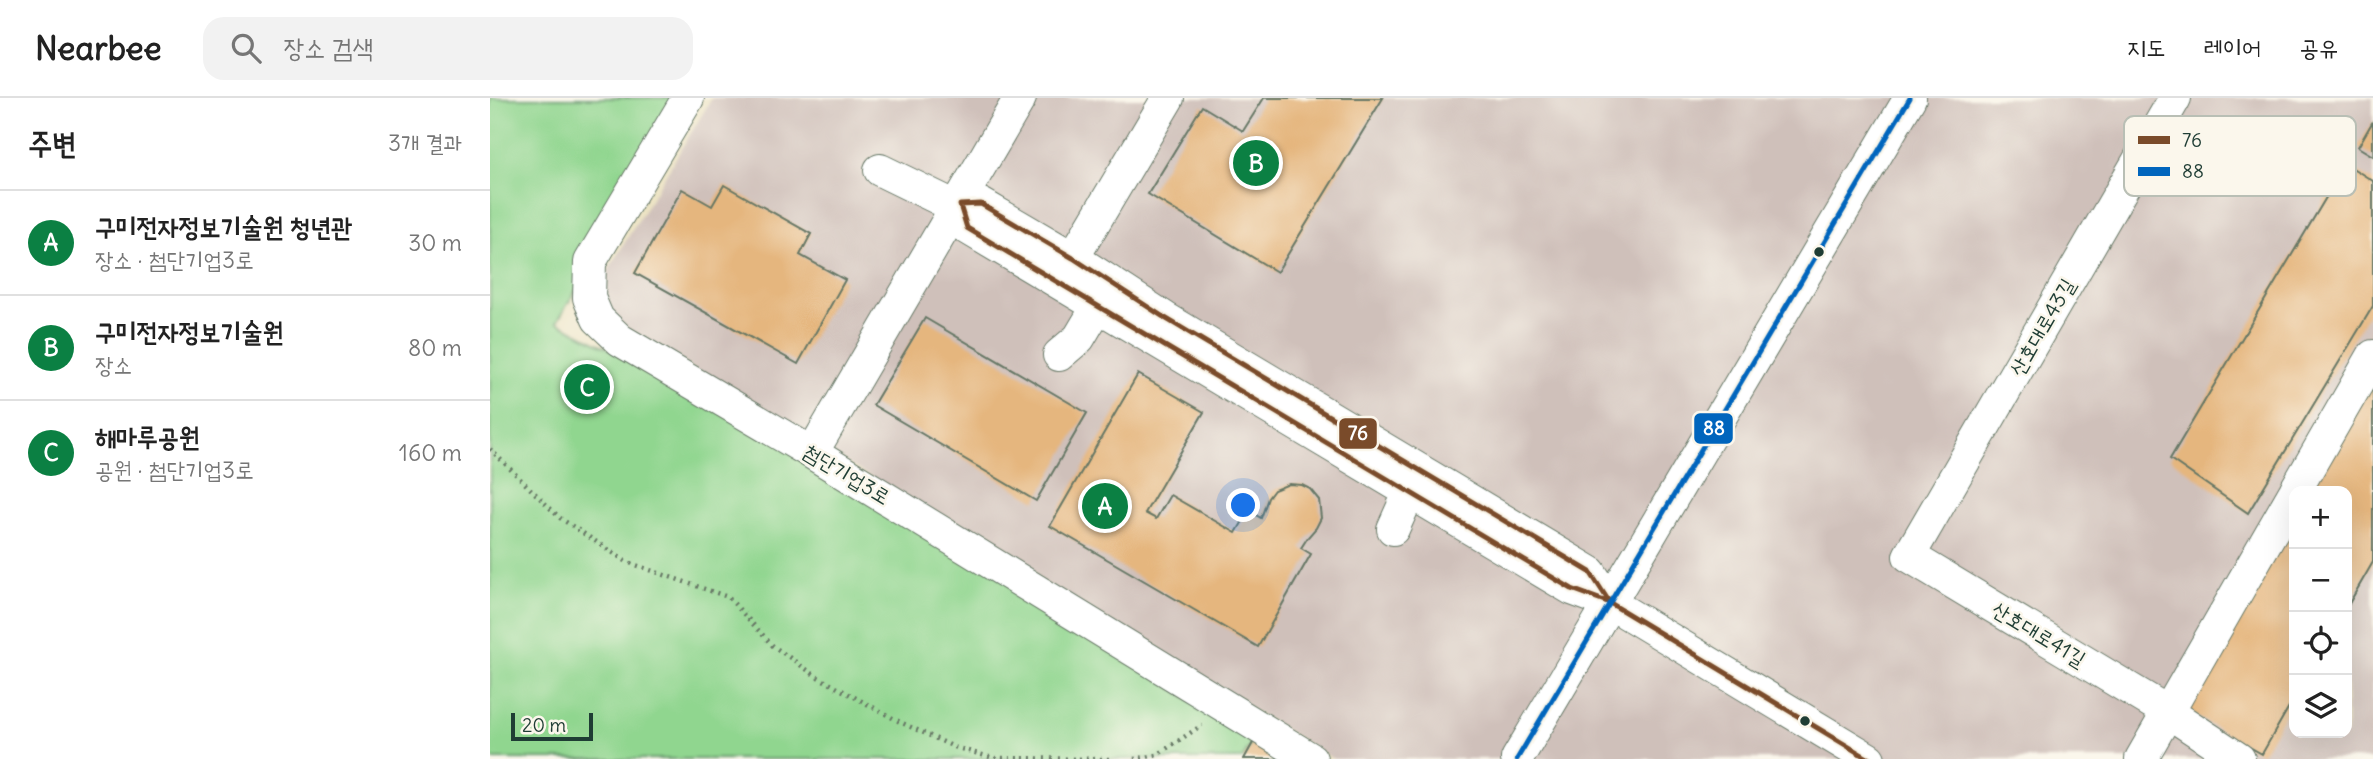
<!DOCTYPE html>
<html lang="ko">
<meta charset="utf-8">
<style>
body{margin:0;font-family:Delius,"Poor Story",sans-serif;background:#f2f2f2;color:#222}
.controls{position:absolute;right:21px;bottom:21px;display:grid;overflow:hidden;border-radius:14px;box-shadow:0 7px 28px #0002}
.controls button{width:63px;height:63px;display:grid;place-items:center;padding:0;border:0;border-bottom:2px solid #e0e0e0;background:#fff;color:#222;font:35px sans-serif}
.scale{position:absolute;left:21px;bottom:18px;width:82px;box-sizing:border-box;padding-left:7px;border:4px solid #1f3d34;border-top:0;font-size:19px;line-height:24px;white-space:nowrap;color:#1f3d34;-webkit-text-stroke:5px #fbf7ec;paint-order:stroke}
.you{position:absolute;left:754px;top:408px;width:24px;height:24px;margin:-18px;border:5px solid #fff;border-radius:50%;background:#1a73e8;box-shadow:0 0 0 10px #1a73e833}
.badge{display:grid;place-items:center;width:46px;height:46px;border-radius:50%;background:#0b8043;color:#fff;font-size:23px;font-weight:700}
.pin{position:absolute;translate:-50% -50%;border:4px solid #fff;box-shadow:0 2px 7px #0006}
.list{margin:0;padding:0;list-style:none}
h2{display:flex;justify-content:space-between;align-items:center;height:91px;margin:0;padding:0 28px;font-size:30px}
h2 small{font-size:23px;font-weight:400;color:#767676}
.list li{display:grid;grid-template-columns:46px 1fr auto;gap:21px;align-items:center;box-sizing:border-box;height:105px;padding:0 28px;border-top:2px solid #e0e0e0}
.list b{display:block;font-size:26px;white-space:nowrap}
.list p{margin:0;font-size:23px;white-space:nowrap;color:#767676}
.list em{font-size:23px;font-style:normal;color:#767676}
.icon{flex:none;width:38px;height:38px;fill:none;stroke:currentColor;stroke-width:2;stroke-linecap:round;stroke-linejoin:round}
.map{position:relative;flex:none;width:1883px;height:661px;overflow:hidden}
header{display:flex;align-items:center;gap:42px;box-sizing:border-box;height:98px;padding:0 35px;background:#fff;border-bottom:2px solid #e0e0e0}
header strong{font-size:33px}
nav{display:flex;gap:38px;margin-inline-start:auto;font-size:24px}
.search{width:490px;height:63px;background:#f2f2f2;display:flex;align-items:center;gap:18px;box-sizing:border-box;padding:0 24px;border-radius:21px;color:#767676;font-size:26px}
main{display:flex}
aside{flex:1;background:#fff}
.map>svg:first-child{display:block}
.industrial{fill:#cfc0ba;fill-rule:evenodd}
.green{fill:#90d68f;stroke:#588a62;stroke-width:2}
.building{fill:#e5b67e}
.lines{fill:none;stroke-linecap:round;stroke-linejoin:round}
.minor-casing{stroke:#667765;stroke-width:34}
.path{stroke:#667765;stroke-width:4.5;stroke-dasharray:2 5;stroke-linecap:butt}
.minor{stroke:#fff;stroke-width:32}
.bus-1-casing{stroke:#fbf7ec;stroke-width:10}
.bus-2-casing{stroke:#fbf7ec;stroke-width:10}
.bus-1{stroke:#7a4b2a;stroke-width:5}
.bus-2{stroke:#0065bd;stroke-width:5}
.bus-dot{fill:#1f3d34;stroke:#fbf7ec;stroke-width:2.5}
.labels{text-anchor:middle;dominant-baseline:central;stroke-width:5;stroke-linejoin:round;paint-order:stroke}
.street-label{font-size:21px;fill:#1f3d34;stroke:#fbf7ec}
.key{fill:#fbf7ec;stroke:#b9bfb5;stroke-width:2}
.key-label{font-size:19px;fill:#1f3d34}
.line-badge{stroke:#fbf7ec;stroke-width:2.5}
.badge-label{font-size:19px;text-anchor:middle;font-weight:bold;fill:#fff}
</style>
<header>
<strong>Nearbee</strong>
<div class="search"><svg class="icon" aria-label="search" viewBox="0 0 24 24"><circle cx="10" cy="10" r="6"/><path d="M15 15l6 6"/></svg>장소 검색</div>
<nav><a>지도</a><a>레이어</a><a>공유</a></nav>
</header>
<main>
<aside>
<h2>주변<small>3개 결과</small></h2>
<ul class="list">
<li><span class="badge">A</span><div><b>구미전자정보기술원 청년관</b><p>장소 · 첨단기업3로</p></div><em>30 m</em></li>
<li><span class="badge">B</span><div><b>구미전자정보기술원</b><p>장소</p></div><em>80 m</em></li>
<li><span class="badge">C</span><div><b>해마루공원</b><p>공원 · 첨단기업3로</p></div><em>160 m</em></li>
</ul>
</aside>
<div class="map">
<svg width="1883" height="661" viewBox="0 0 1883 661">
<rect width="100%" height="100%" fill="#fbf7ec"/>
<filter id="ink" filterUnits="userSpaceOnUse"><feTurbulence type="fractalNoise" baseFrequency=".0143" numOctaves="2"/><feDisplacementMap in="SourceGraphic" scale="14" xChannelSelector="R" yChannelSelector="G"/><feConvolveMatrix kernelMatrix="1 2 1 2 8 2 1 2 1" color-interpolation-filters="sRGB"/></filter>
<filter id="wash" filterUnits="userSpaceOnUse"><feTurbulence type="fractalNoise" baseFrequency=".00686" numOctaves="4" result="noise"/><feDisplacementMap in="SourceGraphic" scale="28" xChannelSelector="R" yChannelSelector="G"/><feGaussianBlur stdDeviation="1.57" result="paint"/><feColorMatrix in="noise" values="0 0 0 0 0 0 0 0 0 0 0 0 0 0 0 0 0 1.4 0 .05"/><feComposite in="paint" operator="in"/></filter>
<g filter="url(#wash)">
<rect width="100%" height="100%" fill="#ebe2c1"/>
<path class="industrial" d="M222,0H1883V661H843L117,219L111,184ZM1804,393H1857V635H1804Z"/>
<path class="green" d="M0,0H200L67,224L322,355L763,643L752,661H0Z"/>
<g id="blocks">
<path class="building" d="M774,0H893L787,174L658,96L712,8L753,33Z
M1883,23V58L1868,49Z
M1856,66L1883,83V208L1758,415L1680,361Z
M234,87L321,136L310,157L355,182L308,266L145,175L192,91L222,108Z
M435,220L597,315L546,403L383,307Z
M648,276L714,314L655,415L666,421L680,397L746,435L759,413L771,420L778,400L784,392L799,386L812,387L820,391L829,402L831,420L826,430L818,439L811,450L821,456L768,549L560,428Z
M1883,279V464L1857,509V393H1818Z
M1804,417V600L1772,656L1694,612Z
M764,643L792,661H754Z"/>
</g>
</g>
<g filter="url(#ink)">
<use href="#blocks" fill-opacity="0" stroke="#667765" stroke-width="2"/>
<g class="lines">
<defs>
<path id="minor" d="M198,0L100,164L99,200L108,221L130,242L322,355L821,661
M1685,0L1419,458L1678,614L1749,661
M390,72L466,109
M583,160L678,0
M569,257L589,240L608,208
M322,355L530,0
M1805,393L1883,258
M903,431L928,375
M1120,505L1100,474L675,220L583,160L491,106L470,107L477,130L1082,491L1120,505L1379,661
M1027,661L1420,0
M1651,661L1804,395"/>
</defs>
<use href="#minor" class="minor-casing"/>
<path class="path" d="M0,351L70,420L137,464L238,499L283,548L326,578L410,624L464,649L503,660L619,661
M644,661L667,657L712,627"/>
<use href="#minor" class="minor"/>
<defs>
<path id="bus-1" d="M1120,505L1100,474L675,220L583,160L491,106L470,107L477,130L1082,491L1120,505L1379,661"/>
<path id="bus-2" d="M1027,661L1420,0"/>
</defs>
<use href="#bus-1" class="bus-1-casing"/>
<use href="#bus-2" class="bus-2-casing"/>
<use href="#bus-1" class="bus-1"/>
<use href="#bus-2" class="bus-2"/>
</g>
</g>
<g class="bus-dot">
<circle cx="1329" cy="154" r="6"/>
<circle cx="1315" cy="623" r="6"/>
</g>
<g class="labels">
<g class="street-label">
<text transform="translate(1552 229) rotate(-60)">산호대로43길</text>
<text transform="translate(357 376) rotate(31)">첨단기업3로</text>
<text transform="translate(1549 536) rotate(31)">산호대로41길</text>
</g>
</g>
<rect x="1634" y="18" width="232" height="80" rx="10" class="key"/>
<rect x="1648" y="38" width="32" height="8" fill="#7a4b2a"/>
<rect x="1648" y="69" width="32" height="9" fill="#0065bd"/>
<g class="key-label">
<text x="1692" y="49">76</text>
<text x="1692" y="80">88</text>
</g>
<g class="line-badge">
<rect x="1203" y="314" width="41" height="33" rx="7" fill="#0065bd"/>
<rect x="848" y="319" width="40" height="33" rx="7" fill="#7a4b2a"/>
</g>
<g class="badge-label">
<text x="1224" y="337">88</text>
<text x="868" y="342">76</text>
</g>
</svg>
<div class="controls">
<button>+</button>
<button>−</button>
<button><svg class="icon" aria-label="locate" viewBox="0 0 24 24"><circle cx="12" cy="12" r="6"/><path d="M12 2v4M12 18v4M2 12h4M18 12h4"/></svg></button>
<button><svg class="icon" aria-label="layers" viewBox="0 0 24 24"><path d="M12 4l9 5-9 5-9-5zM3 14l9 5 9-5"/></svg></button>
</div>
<div class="scale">20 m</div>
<div class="you"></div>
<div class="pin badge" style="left:615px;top:408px">A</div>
<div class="pin badge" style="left:766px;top:65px">B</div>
<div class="pin badge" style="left:97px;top:289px">C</div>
</div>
</main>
